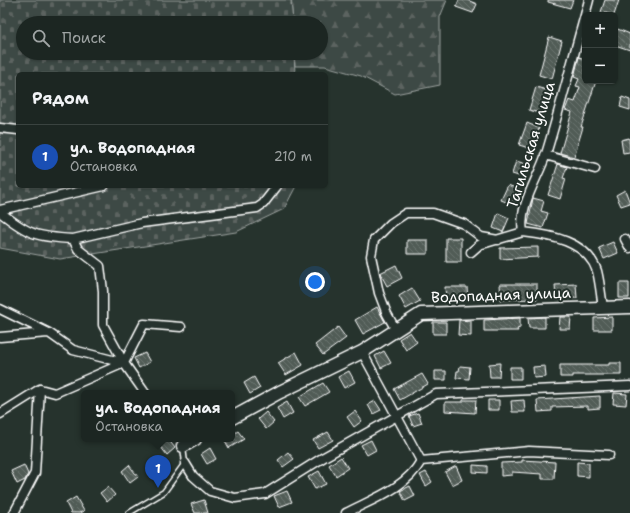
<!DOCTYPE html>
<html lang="ru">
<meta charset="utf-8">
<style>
body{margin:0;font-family:"Shantell Sans",sans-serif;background:#29322f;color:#f1f3f6}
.controls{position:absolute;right:12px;top:12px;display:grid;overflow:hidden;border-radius:6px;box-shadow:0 1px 3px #0004}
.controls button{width:36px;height:36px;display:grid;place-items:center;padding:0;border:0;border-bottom:1px solid #3a4340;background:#1c2622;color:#f1f3f6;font:20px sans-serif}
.you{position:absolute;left:315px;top:282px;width:14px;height:14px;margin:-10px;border:3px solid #fff;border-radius:50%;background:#1a73e8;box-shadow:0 0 0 6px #1a73e833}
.badge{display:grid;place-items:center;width:26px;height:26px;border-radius:50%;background:#8c9099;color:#fff;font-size:13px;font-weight:700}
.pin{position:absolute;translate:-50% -33px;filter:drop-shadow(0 1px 2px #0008)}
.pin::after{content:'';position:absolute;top:21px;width:14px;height:12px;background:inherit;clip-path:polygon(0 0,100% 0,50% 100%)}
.popup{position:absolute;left:81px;top:390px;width:154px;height:52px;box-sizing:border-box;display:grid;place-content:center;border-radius:6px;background:#1c2622;filter:drop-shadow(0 1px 3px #0005);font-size:13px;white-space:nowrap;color:#a0a5a5}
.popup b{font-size:15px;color:#f1f3f6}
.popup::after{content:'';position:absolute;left:50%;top:100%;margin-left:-8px;border:8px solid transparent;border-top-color:#1c2622}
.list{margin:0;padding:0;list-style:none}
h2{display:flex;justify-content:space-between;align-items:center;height:52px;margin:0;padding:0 16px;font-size:17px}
h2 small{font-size:13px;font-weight:400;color:#a0a5a5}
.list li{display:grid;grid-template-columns:26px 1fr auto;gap:12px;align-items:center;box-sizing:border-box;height:64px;padding:0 16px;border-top:1px solid #3a4340}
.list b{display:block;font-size:15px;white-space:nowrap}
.list p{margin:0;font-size:13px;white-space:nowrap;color:#a0a5a5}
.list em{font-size:13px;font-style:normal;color:#a0a5a5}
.icon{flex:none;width:22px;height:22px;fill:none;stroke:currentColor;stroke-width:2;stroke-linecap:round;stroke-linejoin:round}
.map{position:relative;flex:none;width:630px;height:513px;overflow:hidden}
.search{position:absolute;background:#1c2622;box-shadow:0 1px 3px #0004;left:16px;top:16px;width:312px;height:44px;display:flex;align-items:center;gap:10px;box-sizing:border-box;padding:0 14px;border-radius:22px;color:#a0a5a5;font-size:15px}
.panel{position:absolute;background:#1c2622;box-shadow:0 1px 3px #0004;left:16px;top:72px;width:312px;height:116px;border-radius:6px}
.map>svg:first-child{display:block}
.forest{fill:url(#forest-firs);stroke:#9ea4a2}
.cemetery{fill:url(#cemetery-stones);stroke:#9ea4a2}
.building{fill:url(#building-back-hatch);stroke:#fff}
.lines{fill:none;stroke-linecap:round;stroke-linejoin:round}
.lane-casing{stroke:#fff;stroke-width:7}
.street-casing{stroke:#fff;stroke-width:11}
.secondary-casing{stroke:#fff;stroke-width:15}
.lane{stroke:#26332d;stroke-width:4}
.street{stroke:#26332d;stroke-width:8}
.secondary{stroke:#26332d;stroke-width:12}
.labels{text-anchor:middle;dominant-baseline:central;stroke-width:4;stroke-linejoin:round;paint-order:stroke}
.street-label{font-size:15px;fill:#fff;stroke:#26332d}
</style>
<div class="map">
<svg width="630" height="513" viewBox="0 0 630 513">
<defs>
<pattern id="forest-firs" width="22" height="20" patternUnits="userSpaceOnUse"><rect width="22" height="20" fill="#3e4944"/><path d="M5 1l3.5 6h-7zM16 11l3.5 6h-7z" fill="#5b6460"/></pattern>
<pattern id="cemetery-stones" width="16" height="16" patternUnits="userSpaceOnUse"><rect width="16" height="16" fill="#3e4944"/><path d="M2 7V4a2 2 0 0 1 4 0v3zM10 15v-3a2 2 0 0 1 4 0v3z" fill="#5b6460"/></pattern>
<pattern id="building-back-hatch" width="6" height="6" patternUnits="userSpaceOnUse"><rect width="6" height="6" fill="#515c57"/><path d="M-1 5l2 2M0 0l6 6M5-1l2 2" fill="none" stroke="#6b7470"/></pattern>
</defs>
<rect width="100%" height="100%" fill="#26332d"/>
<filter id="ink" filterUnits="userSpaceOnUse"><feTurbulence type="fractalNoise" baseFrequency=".025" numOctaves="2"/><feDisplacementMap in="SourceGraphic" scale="8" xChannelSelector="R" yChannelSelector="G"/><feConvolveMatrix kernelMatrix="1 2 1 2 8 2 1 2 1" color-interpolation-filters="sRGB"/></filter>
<g filter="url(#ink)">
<path class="forest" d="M291,0H447L440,17V85L395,94L361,76L325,66H295L294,53H321V23H293Z"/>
<path class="cemetery" d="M0,0H291L293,23H23V53H294L295,74H18V186H296L284,209L236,232L60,259L0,248Z"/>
<path class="building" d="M459,0H467L477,4L473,13L456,7Z
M548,0H573L570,8L548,2Z
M605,0H619L614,15L601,12Z
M615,28L630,34V50L615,45Z
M549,37L562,41L552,79L539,75Z
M579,57L585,59V81H596L581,127H583L574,157L560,153L572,112L565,110L569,100L575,102L580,87L576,86L579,79L574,77Z
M536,87L550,91L543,114L529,110Z
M622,97L630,100V110L620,107Z
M527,123L539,128L532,149L519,145Z
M629,138L630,152L623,153L621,140Z
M516,161L526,164L522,177L512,174Z
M558,164L567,167L563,178L566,179L560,199L548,195Z
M508,185L520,190L514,205L501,200Z
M625,190L630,203L621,206L616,195Z
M533,198L544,201L541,211L548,213L543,228L528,224Z
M498,213L509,218L503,232L493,228Z
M446,238H461V262H446Z
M407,240H428V254H407Z
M613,242L618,253L604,259L599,248Z
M538,247V257L500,259V248Z
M396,265L402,278L387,286L380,273Z
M619,283H629V298H619Z
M500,284H537V299L501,300Z
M576,284L577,298L556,299L555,285Z
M445,287H467L468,300L446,301Z
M412,288L420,301L406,309L399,296Z
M377,307L385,322L363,334L355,320Z
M545,317V328H529L528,318Z
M560,317H571L570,329H559Z
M612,317V330H594V318Z
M520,318V328L517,329L518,331H484V320Z
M459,320L471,321V336L458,335Z
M433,322H446V334H433Z
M338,327L346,338L323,355L315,345Z
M410,332L417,342L406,350L399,339Z
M384,351L391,363L381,368L375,356Z
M296,352L303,365L286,375L278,363Z
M145,353L150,362L139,368L134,358Z
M500,363L499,377H490L489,364Z
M609,363H621V375H573V377H560V365H609Z
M460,366L470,367L469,379L456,378L457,371H459Z
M545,366L546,377L534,378L533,367Z
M510,367H521V379H510Z
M349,371L355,382L344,388L338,377Z
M435,371H446V380H435Z
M422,374L428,384L400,400L394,389Z
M254,377L260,388L250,394L244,383Z
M323,383L329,392L305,406L299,397Z
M614,393L627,394L626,405L613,404Z
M600,396V408L588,409V406L552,407V411L538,412L537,400Z
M463,400H476L475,413L445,411V402H463Z
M488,400H499V410H488Z
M524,400L525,412H512L511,401Z
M375,401L381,410L373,414L368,405Z
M287,402L293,413L283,419L277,408Z
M355,411L362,421L354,427L347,417Z
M266,412L274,422L266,429L258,419Z
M418,413L422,423L413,426L409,416Z
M238,431L244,439L229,448L224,439H232V435Z
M328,432L333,440L318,448L313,440Z
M168,439L175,448L167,455L160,446Z
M371,440L376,450L367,455L361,445Z
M210,448L216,459L207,464L201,454Z
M288,452L294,459L283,467L278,460Z
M341,457L348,468L336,476L329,465Z
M522,460L555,462L554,479H542V474L512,472V475L501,476V463L522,462Z
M577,462L589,463V477L577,476Z
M24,465L28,474L25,480L17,484L11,471Z
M129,465L138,477L130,483L122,471Z
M473,465L487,466V473L473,472Z
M456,466L462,480L452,485L445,472Z
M319,471L326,484L315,489L308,477Z
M426,472L432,482L426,486L420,475Z
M410,486L415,496L405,501L400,491Z
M108,487L115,495L107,502L100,493Z
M287,491L292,502L279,507L274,496Z
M76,497L84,511L79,513H71L66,503Z
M204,500L208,513H195L191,504Z"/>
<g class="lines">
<defs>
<path id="lane" d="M129,513L164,492L185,463L183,447"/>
<path id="street" d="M585,15C572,61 560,108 546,154C538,179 518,206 523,232C550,235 587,241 597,271C600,283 601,295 603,308
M585,15L589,0
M0,128L18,130
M545,155L595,169
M0,210L104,186
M0,212C29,235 37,237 73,239
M625,239L630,248
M471,252L479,245L523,232
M0,309L49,333L73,350L124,363L145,393
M181,327L144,324L124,363L103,325V291L100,266L78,249L73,239L142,223L257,208L263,204L277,186
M396,330L387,314L379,293L371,256L374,240L391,223L406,213H433L464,224L481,237L498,240
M0,337L48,333
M0,414L40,389L55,393L124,363
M421,461L529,451L609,455
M185,463L193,476L210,491L235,498L265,494L324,457L436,394L630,386
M14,513L35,473L40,389
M346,513C373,499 406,488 421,461L362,352"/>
<path id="secondary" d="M232,418L280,392L362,352L421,314L630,307
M183,446L195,439"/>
</defs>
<use href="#lane" class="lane-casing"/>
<use href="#street" class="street-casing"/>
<use href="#secondary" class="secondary-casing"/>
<use href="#lane" class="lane"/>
<use href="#street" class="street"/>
<use href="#secondary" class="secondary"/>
</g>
</g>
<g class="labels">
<g class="street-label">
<text transform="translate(531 145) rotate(-73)">Тагильская улица</text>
<text transform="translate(501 295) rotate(-2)">Водопадная улица</text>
</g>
</g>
</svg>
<div class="controls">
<button>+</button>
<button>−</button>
</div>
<div class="you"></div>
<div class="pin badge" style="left:158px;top:488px;background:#1a4fb4">1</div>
<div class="popup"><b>ул. Водопадная</b>Остановка</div>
<div class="search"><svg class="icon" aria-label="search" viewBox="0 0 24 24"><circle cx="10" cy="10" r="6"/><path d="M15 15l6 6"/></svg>Поиск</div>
<section class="panel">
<h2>Рядом<small></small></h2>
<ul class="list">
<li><span class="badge" style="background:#1a4fb4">1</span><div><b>ул. Водопадная</b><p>Остановка</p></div><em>210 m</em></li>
</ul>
</section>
</div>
